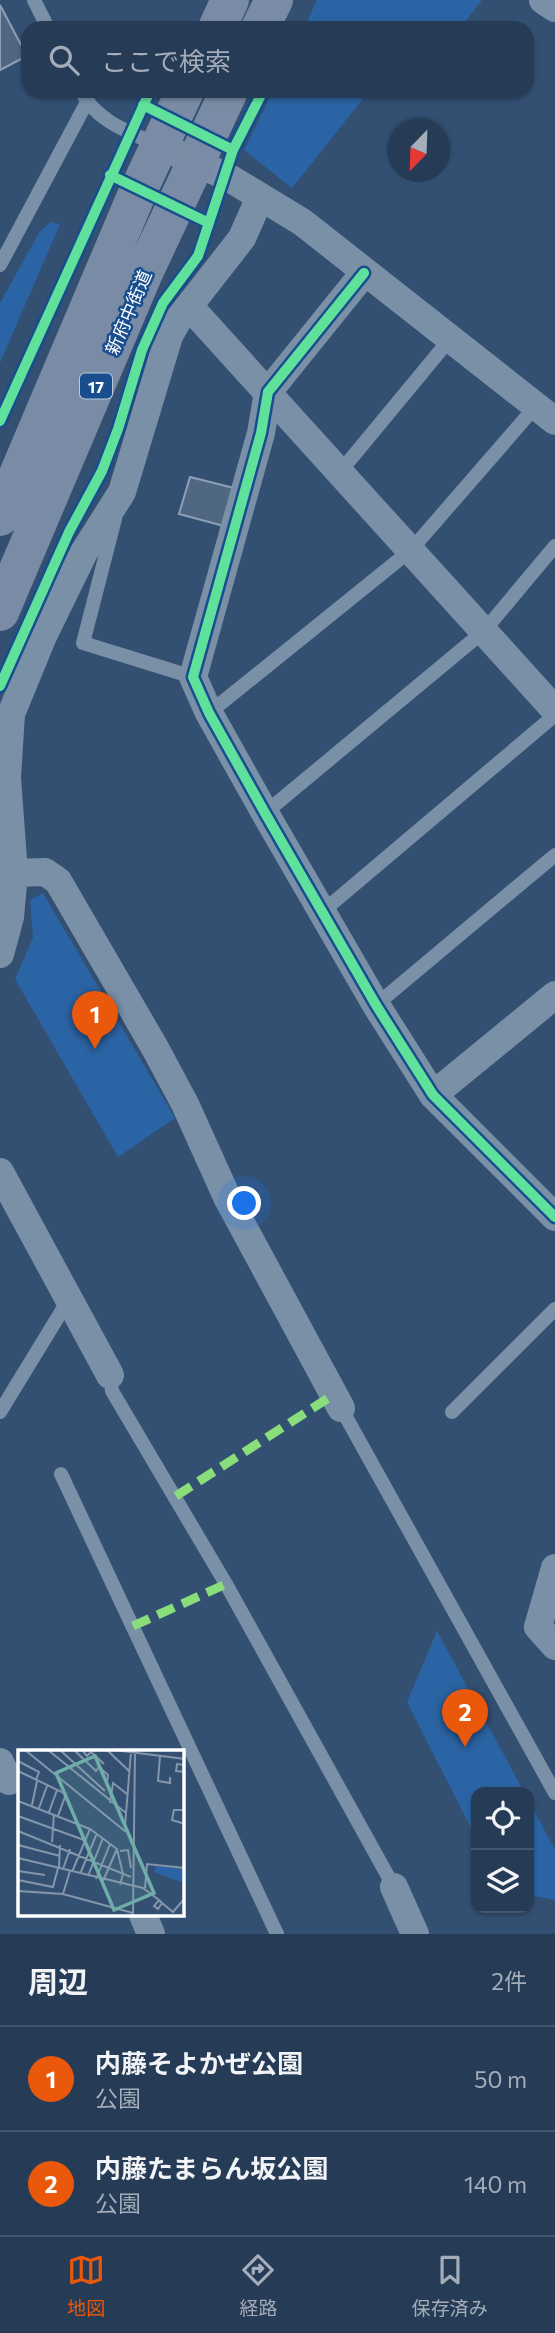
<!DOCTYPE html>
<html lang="ja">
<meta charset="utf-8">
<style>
body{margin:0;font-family:Commissioner,"Noto Sans JP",sans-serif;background:#324760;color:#f1f3f6}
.controls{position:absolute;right:21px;bottom:21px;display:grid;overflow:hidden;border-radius:14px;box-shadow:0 2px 5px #0004}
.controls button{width:63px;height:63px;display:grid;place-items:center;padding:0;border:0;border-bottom:2px solid #42566c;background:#263c56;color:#f1f3f6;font:35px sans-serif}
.compass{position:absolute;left:387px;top:119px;width:63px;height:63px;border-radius:50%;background:#263c56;box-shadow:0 2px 5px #0004;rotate:203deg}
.you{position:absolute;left:245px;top:1204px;width:24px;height:24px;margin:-18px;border:5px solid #fff;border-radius:50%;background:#1a73e8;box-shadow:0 0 0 10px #1a73e833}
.badge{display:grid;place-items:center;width:46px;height:46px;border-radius:50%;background:#ea580c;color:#fff;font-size:23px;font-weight:700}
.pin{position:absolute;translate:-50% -58px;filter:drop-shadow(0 2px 4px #0008)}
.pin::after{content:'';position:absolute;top:37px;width:24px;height:21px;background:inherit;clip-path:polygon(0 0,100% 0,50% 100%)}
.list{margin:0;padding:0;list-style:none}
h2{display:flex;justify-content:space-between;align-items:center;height:91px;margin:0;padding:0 28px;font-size:30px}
h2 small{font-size:23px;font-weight:400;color:#a4adb9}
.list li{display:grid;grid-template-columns:46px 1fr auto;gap:21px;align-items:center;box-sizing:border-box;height:105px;padding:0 28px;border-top:2px solid #42566c}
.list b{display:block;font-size:26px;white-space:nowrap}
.list p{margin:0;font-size:23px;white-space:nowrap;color:#a4adb9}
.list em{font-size:23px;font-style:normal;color:#a4adb9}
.icon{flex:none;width:38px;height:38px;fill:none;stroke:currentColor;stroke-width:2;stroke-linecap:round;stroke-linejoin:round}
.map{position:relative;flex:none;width:555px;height:1934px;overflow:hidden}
.search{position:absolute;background:#263c56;box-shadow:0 2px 5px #0004;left:21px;right:21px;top:21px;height:77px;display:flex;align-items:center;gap:18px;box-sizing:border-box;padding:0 24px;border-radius:21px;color:#a4adb9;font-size:26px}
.sheet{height:301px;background:#263c56}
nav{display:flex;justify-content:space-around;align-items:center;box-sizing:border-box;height:98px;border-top:2px solid #42566c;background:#263c56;font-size:19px;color:#a4adb9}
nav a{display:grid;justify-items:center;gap:4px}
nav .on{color:#ea580c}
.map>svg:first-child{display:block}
.green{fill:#2b64a4}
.building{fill:#4f6783;stroke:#8fa0b5;stroke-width:2}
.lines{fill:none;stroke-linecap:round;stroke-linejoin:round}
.lane{stroke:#7a90a7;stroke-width:14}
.street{stroke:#7a90a7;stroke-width:28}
.primary{stroke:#7a8ca5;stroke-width:38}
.quiet{stroke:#8add7b;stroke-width:9;stroke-dasharray:18 9;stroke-linecap:butt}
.cycleway-casing{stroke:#184d8e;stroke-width:15}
.cycleway{stroke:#60e19b;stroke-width:10}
.labels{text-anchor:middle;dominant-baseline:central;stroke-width:5;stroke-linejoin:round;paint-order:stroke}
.shield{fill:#184d8e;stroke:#bacadd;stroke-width:2}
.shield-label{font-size:16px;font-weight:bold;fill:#fff}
.street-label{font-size:18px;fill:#fff;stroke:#184d8e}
.inset-road{fill:none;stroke:#8596ab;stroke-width:2}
.view{fill:#6fada8;fill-opacity:0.15;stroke:#6fada8;stroke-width:3.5}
.inset-edge{fill:none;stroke:#fff;stroke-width:3.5}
</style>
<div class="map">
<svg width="555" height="1934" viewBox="0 0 555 1934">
<rect width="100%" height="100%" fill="#335073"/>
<path class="green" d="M317,0H482L460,28H304Z
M273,91H369L292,188L244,150Z
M51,222L60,224L0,363V303L40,231Z
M43,893L175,1118L118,1157L15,979L33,938L30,900Z
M437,1631L524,1792H476V1838L407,1702Z
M529,1801L555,1850V1900L529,1895Z"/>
<path class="building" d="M0,5L27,56L0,70Z
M190,477L234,488L224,526L179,514Z"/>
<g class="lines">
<path class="lane" d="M34,0L48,28
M81,91C96,121 129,132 158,145
M0,265L87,102
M340,472L450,339
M115,519L83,643L193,677
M209,713L411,550L536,406
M265,813L484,631L555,546
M322,912L555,715
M376,1005L555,855
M110,1375L112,1391L226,1584L394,1887
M341,1408L555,1793
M0,1412L69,1299
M452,1412L555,1309
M61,1474L277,1934"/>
<path class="street" d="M543,0L555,8
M179,154L231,179L302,222L555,421
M364,273L268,392L261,433L193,677L209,713L265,813L376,1005L433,1095L555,1217
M189,306L555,710
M14,873L45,872L58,881L155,1048L185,1104L227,1197L341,1408
M0,954L10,917L14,873L7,778L11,714L43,636L84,552L122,492L169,336L178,320L242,238L260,197
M433,1095L555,995
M0,1172L110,1375
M555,1568L538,1627L555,1646
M0,1762L9,1781L19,1777
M394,1887L415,1934
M143,1915L151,1934"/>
<path class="primary" d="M217,28L230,0
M260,28L274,0
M0,517L139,189L185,91
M0,612L143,275L229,91"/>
<path class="quiet" d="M176,1496L333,1395
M133,1626L226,1584"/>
<defs>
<path id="cycleway" d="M143,105L233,150
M110,175L209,223
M364,273L268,392L261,433L193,677L209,713L265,813L376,1005L433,1095L555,1217
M0,421L150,91
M0,686L69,532L102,471L118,429L142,350L163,303L198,256L233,150L263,91"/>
</defs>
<use href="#cycleway" class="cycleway-casing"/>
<use href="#cycleway" class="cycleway"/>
</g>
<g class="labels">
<rect class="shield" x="80" y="373.5" width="32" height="25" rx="5"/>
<g class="shield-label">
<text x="96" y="386">17</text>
</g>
<g class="street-label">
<text transform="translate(128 312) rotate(-67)">新府中街道</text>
</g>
</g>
<g transform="translate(18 1750)">
<rect width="166" height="166" fill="#335073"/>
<path d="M138,116L166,119V133L136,122Z" fill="#2b64a4"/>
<path class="inset-road" d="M7,0L108,82M30,0L108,63M42,0L87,41M56,0L78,21L81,17L90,25L89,32M64,0L69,6L73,2L86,14M89,0L111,21M96,0L167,9M113,2L107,76L114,94M142,6L140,31L152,33V27M0,11L21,22L18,30M167,15L159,14L158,21L167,22M0,21L48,44L40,66M0,34V0M0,51L72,79L99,99L105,124L102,135M92,53L95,33L109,44M14,55L19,31M21,58L29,36M167,60H156L154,70L167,74M31,62L39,40M0,66L66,90M0,81L113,127M34,92L36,64M0,95L42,106M102,101L110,100L113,118M0,108L125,138L141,150M41,118L42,95M45,119L52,99M0,121L27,125M54,122L72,79M62,124L79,83M70,126L85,88M78,129L92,94M0,130L35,137L40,118M85,131L99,99M127,138L129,114L167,118M0,141L45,144L115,163M45,144L52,121M141,150L144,153L140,159L136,156ZM144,153L155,162L167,148M115,166L117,0"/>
<path class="view" d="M77,6L136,143L96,160L38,23Z"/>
<rect width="166" height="166" class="inset-edge"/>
</g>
</svg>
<div class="controls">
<button><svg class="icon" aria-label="locate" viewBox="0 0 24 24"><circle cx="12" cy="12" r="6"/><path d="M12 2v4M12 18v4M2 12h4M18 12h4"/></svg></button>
<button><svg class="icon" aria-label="layers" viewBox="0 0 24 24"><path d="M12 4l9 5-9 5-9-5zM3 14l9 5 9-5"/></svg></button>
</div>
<svg class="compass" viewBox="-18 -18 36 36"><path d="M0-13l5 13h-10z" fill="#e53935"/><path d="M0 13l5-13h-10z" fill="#a4adb9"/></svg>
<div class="you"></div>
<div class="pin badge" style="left:95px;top:1049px">1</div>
<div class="pin badge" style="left:465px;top:1747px">2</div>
<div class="search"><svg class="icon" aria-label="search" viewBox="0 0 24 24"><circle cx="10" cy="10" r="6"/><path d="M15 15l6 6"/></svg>ここで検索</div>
</div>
<section class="sheet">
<h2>周辺<small>2件</small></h2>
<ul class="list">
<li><span class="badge">1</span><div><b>内藤そよかぜ公園</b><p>公園</p></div><em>50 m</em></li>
<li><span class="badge">2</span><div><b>内藤たまらん坂公園</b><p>公園</p></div><em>140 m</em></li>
</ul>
</section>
<nav>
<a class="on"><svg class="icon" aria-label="map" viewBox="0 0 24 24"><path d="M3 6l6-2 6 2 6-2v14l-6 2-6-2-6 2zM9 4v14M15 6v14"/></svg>地図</a>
<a><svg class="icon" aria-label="directions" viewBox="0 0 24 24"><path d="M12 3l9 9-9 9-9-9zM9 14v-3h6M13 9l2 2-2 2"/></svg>経路</a>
<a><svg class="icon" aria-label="saved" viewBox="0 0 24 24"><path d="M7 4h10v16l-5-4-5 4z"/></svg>保存済み</a>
</nav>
